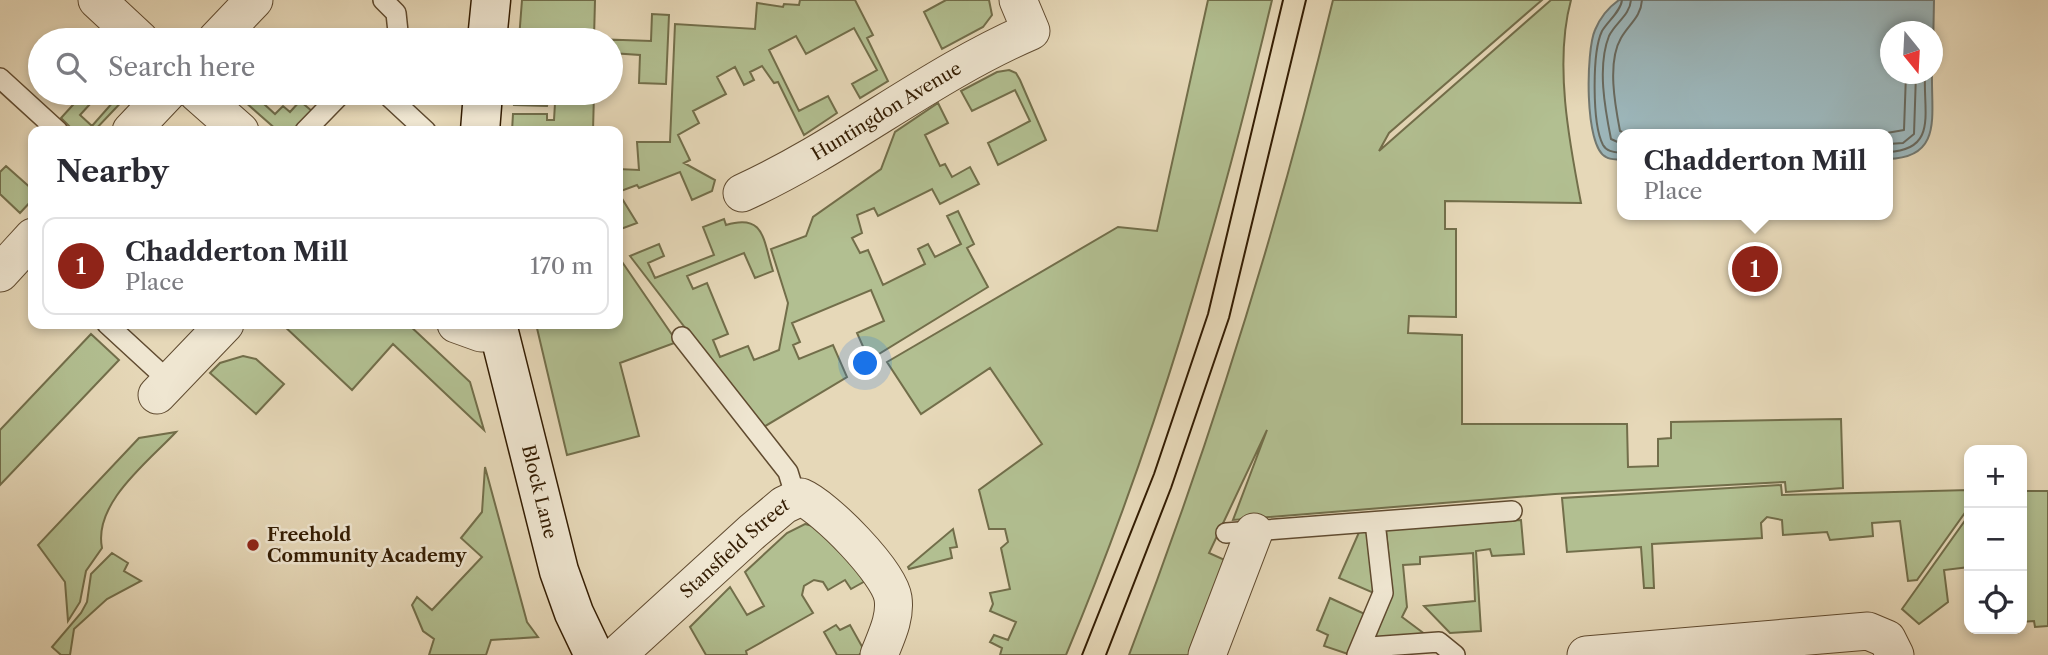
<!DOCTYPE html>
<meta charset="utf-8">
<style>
body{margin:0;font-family:"Libre Caslon Text",serif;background:#f7f7f7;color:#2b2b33}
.controls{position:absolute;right:21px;bottom:21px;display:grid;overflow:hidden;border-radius:14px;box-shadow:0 4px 10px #0003}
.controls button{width:63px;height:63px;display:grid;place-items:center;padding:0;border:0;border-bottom:2px solid #e1e1e2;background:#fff;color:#2b2b33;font:35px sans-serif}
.compass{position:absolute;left:1880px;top:21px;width:63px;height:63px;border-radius:50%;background:#fff;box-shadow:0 4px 10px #0003;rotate:162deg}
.you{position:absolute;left:866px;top:364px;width:24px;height:24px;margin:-18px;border:5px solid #fff;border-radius:50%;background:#1a73e8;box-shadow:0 0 0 10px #1a73e833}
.badge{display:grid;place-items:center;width:46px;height:46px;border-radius:50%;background:#8f2418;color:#fff;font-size:23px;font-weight:700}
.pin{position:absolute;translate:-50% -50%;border:4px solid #fff;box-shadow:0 2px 7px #0006}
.popup{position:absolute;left:1617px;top:129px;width:276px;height:91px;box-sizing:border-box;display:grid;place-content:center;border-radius:14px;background:#fff;filter:drop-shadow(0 2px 5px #0005);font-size:23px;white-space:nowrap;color:#7c7c81}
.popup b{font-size:26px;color:#2b2b33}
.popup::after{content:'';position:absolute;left:50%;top:100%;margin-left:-14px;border:14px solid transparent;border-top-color:#fff}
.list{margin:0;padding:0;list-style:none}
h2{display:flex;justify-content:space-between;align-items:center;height:91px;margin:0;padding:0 28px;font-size:30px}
h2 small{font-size:23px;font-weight:400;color:#7c7c81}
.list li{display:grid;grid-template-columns:46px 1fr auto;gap:21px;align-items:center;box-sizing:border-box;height:98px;margin:0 14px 14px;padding:0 14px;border:2px solid #e1e1e2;border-radius:14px}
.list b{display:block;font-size:26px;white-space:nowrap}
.list p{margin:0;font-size:23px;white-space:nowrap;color:#7c7c81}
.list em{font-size:23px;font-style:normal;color:#7c7c81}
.icon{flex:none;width:38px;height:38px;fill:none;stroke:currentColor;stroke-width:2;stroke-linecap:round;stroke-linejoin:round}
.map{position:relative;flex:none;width:2048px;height:655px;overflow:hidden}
.search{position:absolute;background:#fff;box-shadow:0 4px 10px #0003;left:28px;top:28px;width:595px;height:77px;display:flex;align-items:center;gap:18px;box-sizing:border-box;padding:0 24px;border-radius:38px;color:#7c7c81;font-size:26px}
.panel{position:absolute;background:#fff;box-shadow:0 4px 10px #0003;left:28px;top:126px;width:595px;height:203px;border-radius:14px}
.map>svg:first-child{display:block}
.green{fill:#b2bf91;stroke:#726e4a;stroke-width:2}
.water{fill:#9cb6ba;stroke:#727870;stroke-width:2}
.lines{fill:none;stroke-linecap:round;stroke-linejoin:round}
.shore{stroke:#68695e;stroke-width:2}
.lane-casing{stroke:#604b30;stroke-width:22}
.street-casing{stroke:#604b30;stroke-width:39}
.secondary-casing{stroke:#331c02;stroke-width:41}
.lane{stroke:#efe6d1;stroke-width:19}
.street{stroke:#efe6d1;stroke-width:37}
.secondary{stroke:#efe6d1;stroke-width:38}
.tram{stroke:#331c02;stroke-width:2}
.poi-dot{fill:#8f2418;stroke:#efe6d1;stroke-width:2.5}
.labels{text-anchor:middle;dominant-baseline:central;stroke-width:5;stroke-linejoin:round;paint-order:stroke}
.street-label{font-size:18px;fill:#331c02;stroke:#efe6d1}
.poi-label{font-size:18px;font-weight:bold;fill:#331c02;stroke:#efe6d1;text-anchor:start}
</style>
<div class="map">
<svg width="2048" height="655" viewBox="0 0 2048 655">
<rect width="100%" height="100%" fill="#e6d8b8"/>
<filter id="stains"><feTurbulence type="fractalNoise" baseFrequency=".00286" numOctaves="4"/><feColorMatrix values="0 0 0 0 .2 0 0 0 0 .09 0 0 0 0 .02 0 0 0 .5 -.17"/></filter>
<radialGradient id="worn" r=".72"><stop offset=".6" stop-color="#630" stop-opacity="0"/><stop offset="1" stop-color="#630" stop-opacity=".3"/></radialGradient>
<path class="green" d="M522,0H595L594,39L651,41L652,14L669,15L666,84L639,83L640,55L611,53V40H557V36L550,35L549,40L519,39Z
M800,0H855L873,35L867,38L888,81L860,98L852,84L877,70L854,28L806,54L796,36L769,50L799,111L828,96L837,113L804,135L778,82L774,83L762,66L750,72L754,80L744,85L735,67L717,77L726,94L693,111L699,123L678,135L690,160L684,163L715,180L712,191L692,200L680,172L639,188L637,185L618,192L637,223L618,230V169L639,170L637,142H670L675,24L755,29L757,3L783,7L784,4L799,5Z
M946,0H989L992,15L983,27L942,49L924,12Z
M1208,0H1272C1219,223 1155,443 1066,655H1000L1002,648L990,642L994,635L1008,640L1016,622L990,611L993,604L990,593L1010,589L1001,548L1008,542L1005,529H989L979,490L1042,444L990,368L921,414L887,362L1118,227L1157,231Z
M1333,0H1542L1389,133L1379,151L1551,0H1571C1554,62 1569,141 1581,203L1445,201V229H1456V317L1409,316L1408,333L1462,335V424H1627L1628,467L1658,466V439L1671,438V422L1841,419L1843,488L1786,492L1785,482L1555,494L1233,520L1267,430L1209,553L1227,561L1189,655H1129C1211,441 1279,223 1333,0Z
M1009,70L1016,73L1020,80L1046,140L998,165L988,143L1030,121L1015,90L972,111L961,91L997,72Z
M121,93H130L94,131H74L61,118L82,95L91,103L80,115L92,126Z
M235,93H252L275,114L283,106L290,112L300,101L313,112L295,131H278Z
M515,93H594L593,131H512L513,114H547V120H554L555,103L548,102L547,106L514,105Z
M938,103L948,123L925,135L940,166L945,164L952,177L970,167L979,184L940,204L932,189L878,216L874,208L857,215L862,233L852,238L860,253L868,250L883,285L925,264L918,249L928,244L935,257L961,244L947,216L958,211L974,244L967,248L988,287L869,360L857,333L884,321L871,290L792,323L800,342L793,345L799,359L833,345L847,377L762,428L630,256L659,244L664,256L648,263L655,278L714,255L703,227L724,219L726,225C765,213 763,240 773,271L755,278L744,253L687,276L693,289L707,283L728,334L713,340L720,357L748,346L754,360L779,350L788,303L771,249L806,236L813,217L881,169L895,132Z
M6,166L33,190V199L20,213L0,194V172Z
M618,256L677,342L620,363L639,436L567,455L536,324H618Z
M282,324H408L470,382L484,430L393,344L352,390Z
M91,334L119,360L0,485V430Z
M243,356L256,359L284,384L256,414L210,373L220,363Z
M176,432C149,461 93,503 102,548L86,571L80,602L68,621L65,582L38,545L139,438Z
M485,467L527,622L538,637L491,640L486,655H429L434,639L423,631L412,605L417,597L432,610L482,557L461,538L482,512Z
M1781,485L1782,495L1969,490V507L1917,580L1908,581L1900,521L1872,523L1873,536L1830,540L1827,532L1783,535L1782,520L1767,517L1761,523L1762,538L1652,544L1654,588H1644L1641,547L1567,552L1562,498Z
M2022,491H2048V626L2035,627L2034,621L2022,622Z
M1969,515V567L1944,570L1948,602L1919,624L1902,609Z
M1521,520L1524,554L1492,556L1490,549L1476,551L1481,631L1450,633L1424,606L1475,601L1473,553L1420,557V564L1403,565L1407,607L1402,617L1426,635L1373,639L1392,593L1386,530Z
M805,524L821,528L867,580L851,589L845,580L828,590L823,582L814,580L804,586L802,595L813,613L746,651L747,655H706L690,627L730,587L747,615L764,606L745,572L787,533Z
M953,529L957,547L950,548L952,558L909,569L908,567Z
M1360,530L1370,534L1376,594L1339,578Z
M112,553L128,563L124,571L141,581L107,599L74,629L70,655H61L52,647L81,613L87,602L91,574Z
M1330,598L1367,615L1351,655L1324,646L1328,635L1317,630Z
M836,625L840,630L850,625L864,650L859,655H837L824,632Z"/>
<path class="water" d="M1619,0H1934L1933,52L1932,32H1890V74H1932C1931,115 1943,158 1888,159V134H1622V160C1618,159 1610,160 1606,157C1584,147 1586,50 1595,30C1600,18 1609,7 1619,0Z"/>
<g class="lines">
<path class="shore" d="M1627,134L1620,131C1615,105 1607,62 1621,38C1629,24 1641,17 1642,0
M1881,134L1904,130L1906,74
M1622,144L1611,139C1605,109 1597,66 1609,36C1615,23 1630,15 1631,0
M1888,144L1903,143L1914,134L1916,74
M1888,152C1938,150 1923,112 1925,74
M1622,153C1615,152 1607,152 1603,145C1592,124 1592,52 1602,31C1608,21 1621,11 1622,0"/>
<defs>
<path id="lane" d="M383,0L396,13L398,32L390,40
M0,78L58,131
M385,93L426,131
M305,131L342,93
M107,324L170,382
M682,337L788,472L796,498
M1226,533L1512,511
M1362,644L1370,647L1439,642L1455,655
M1357,655L1383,593L1375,522"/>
<g id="street">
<path d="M97,0L140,40"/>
<path d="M216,40L254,0"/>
<path d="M197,93L240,131"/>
<path d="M131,131L167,93"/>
<path id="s1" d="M742,193C843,147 929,75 1031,31L1018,0"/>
<path d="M0,273L33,237"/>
<path d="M456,324L481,333H498"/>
<path d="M157,395L225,324"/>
<path id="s2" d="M617,655L753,531L784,505L801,497C825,507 889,572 893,598C896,618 886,637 879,655"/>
<path d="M1207,655L1254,532"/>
<path d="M1586,655L1868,631L1887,639L1895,655"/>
</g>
<g id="secondary">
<path d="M487,40L491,0"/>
<path d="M480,131L483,93"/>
<path id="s3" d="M497,324L559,571L574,613L594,655"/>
</g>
</defs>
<use href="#lane" class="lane-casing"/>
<use href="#street" class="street-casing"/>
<use href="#secondary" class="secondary-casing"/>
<use href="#lane" class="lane"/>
<use href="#street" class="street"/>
<use href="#secondary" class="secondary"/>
<path class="tram" d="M1082,655L1154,474L1208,314L1283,0
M1106,655L1171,488L1229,318L1306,0"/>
</g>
<circle class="poi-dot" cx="253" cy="545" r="7"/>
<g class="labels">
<g class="street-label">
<text stroke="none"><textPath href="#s1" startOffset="166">Huntingdon Avenue</textPath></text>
<text stroke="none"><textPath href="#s3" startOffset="173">Block Lane</textPath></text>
<text stroke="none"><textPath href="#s2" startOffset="159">Stansfield Street</textPath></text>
</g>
<g class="poi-label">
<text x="267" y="535">Freehold<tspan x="267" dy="21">Community Academy</tspan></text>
</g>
</g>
<rect width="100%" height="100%" filter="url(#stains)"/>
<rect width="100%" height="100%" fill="url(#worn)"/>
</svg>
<div class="controls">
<button>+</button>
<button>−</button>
<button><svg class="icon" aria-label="locate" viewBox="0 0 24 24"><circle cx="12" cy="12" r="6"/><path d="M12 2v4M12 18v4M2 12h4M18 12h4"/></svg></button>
</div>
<svg class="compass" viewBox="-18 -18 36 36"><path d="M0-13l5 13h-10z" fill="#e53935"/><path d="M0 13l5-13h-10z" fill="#7c7c81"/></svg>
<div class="you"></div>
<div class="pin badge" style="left:1755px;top:269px">1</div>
<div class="popup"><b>Chadderton Mill</b>Place</div>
<div class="search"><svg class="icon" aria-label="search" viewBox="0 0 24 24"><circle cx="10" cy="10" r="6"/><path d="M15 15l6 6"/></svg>Search here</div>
<section class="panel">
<h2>Nearby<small></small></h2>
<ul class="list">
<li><span class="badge">1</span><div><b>Chadderton Mill</b><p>Place</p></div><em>170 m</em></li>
</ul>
</section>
</div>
